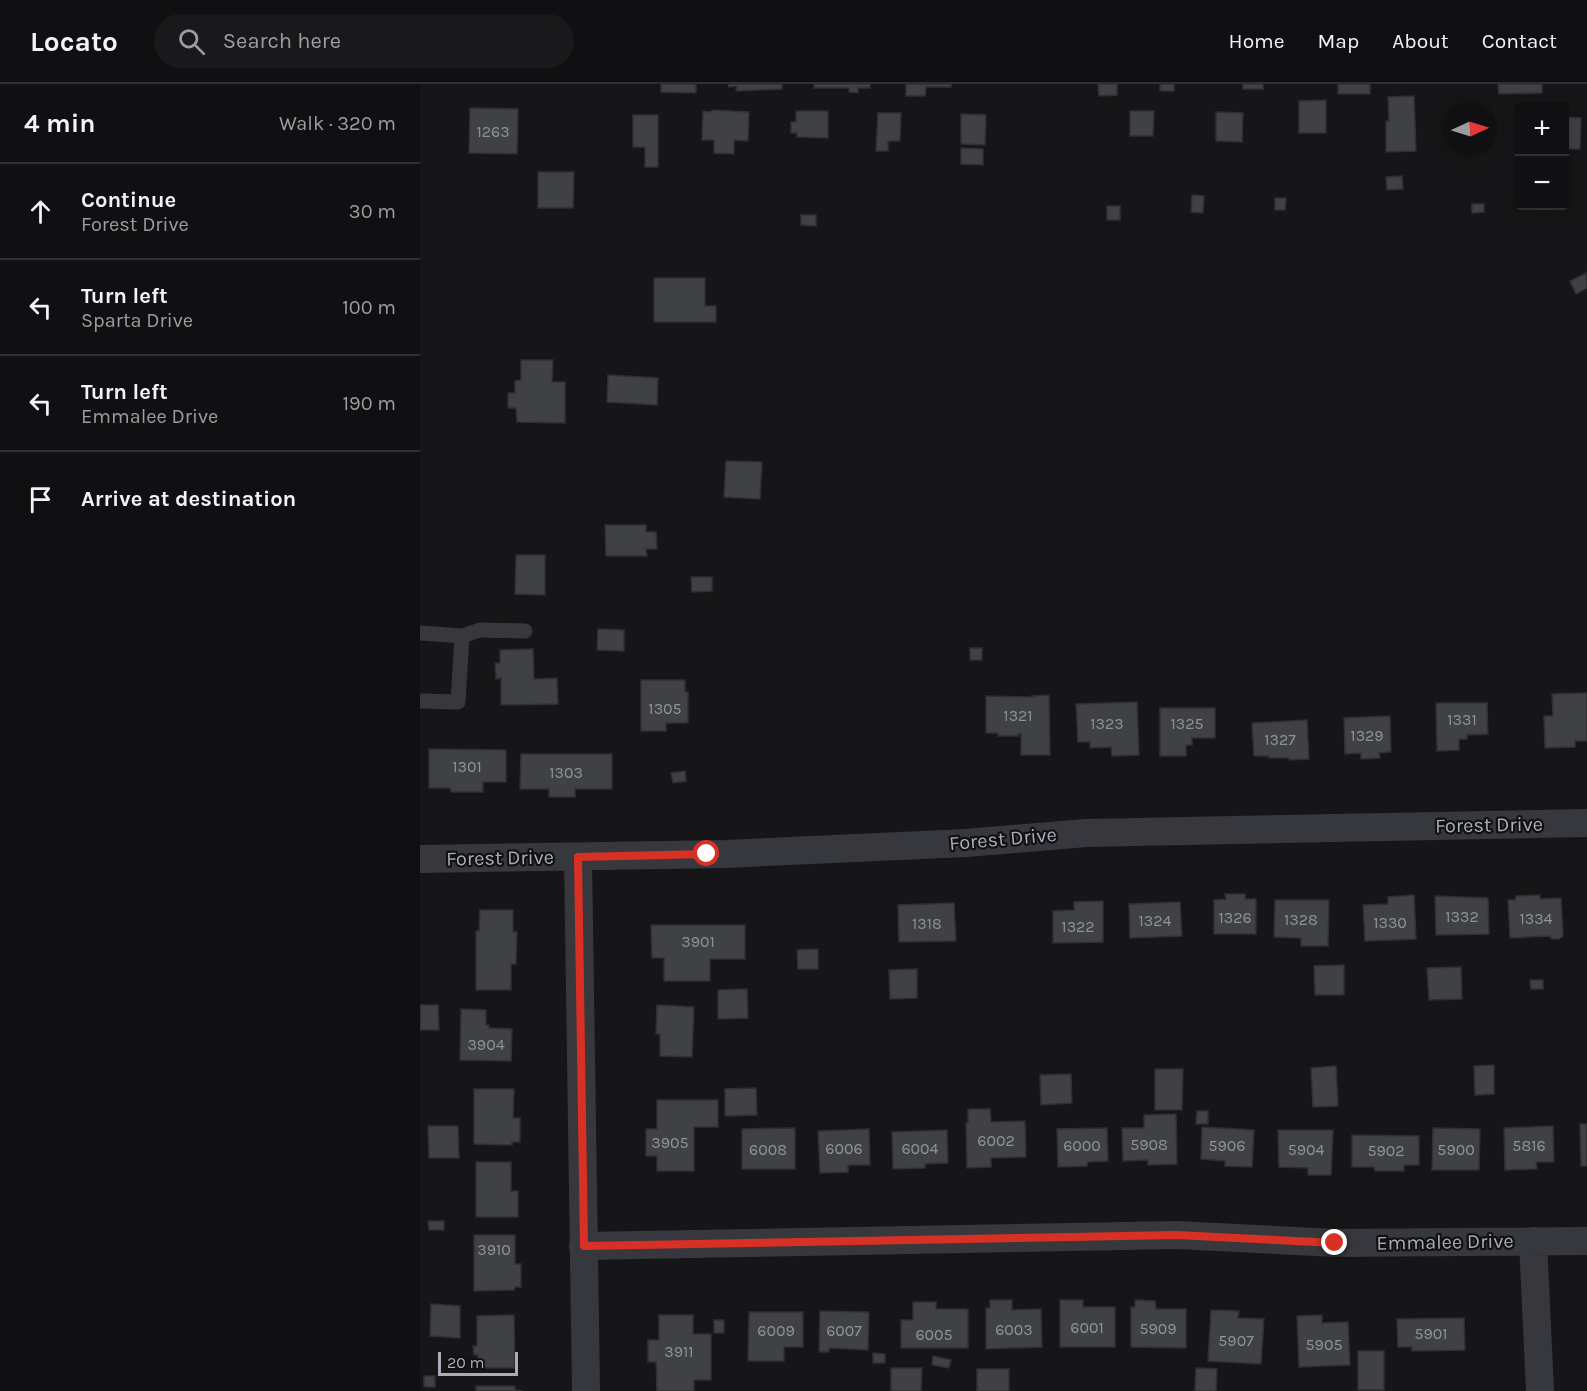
<!DOCTYPE html>
<meta charset="utf-8">
<style>
body{margin:0;font-family:Karla,sans-serif;background:#19191b;color:#f1f3f6}
.controls{position:absolute;right:18px;top:18px;display:grid;overflow:hidden;border-radius:6px;box-shadow:0 3px 15px #0003}
.controls button{width:54px;height:54px;display:grid;place-items:center;padding:0;border:0;border-bottom:2px solid #303032;background:#101012;color:#f1f3f6;font:30px sans-serif}
.compass{position:absolute;left:1023px;top:18px;width:54px;height:54px;border-radius:50%;background:#101012;box-shadow:0 3px 15px #0003;rotate:86deg}
.scale{position:absolute;left:18px;bottom:15px;width:80px;box-sizing:border-box;padding-left:6px;border:3px solid #a8adb8;border-top:0;font-size:16px;line-height:21px;white-space:nowrap;color:#a8adb8;-webkit-text-stroke:4px #111113;paint-order:stroke}
.stop{position:absolute;width:18px;height:18px;margin:-14px;border:4px solid #d93025;border-radius:50%;background:#fff}
.stop.end{background:#d93025;border-color:#fff;box-shadow:0 2px 6px #0008}
.list{margin:0;padding:0;list-style:none}
h2{display:flex;justify-content:space-between;align-items:center;height:78px;margin:0;padding:0 24px;font-size:26px}
h2 small{font-size:20px;font-weight:400;color:#9c9d9f}
.list li{display:grid;grid-template-columns:39px 1fr auto;gap:18px;align-items:center;box-sizing:border-box;height:96px;padding:0 24px;border-top:2px solid #303032}
.list b{display:block;font-size:22px;white-space:nowrap}
.list p{margin:0;font-size:20px;white-space:nowrap;color:#9c9d9f}
.list em{font-size:20px;font-style:normal;color:#9c9d9f}
.icon{flex:none;width:33px;height:33px;fill:none;stroke:currentColor;stroke-width:2;stroke-linecap:round;stroke-linejoin:round}
.map{position:relative;flex:none;width:1167px;height:1307px;overflow:hidden}
header{display:flex;align-items:center;gap:36px;box-sizing:border-box;height:84px;padding:0 30px;background:#101012;border-bottom:2px solid #303032}
header strong{font-size:28px}
nav{display:flex;gap:33px;margin-inline-start:auto;font-size:21px}
.search{width:420px;height:54px;background:#19191b;display:flex;align-items:center;gap:15px;box-sizing:border-box;padding:0 21px;border-radius:33px;color:#9c9d9f;font-size:22px}
main{display:flex}
aside{flex:1;background:#101012}
.map>svg:first-child{display:block}
.building{fill:#404145;stroke:#303034;stroke-width:1.5}
.lines{fill:none;stroke-linecap:round;stroke-linejoin:round}
.service{stroke:#37383d;stroke-width:15}
.minor{stroke:#37383d;stroke-width:28}
.route{stroke:#d93025;stroke-width:8}
.labels{text-anchor:middle;dominant-baseline:central;stroke-width:4.5;stroke-linejoin:round;paint-order:stroke}
.number-label{font-size:16px;fill:#8e929b}
.street-label{font-size:20px;fill:#a8adb8;stroke:#111113}
</style>
<header>
<strong>Locato</strong>
<div class="search"><svg class="icon" aria-label="search" viewBox="0 0 24 24"><circle cx="10" cy="10" r="6"/><path d="M15 15l6 6"/></svg>Search here</div>
<nav><a>Home</a><a>Map</a><a>About</a><a>Contact</a></nav>
</header>
<main>
<aside>
<h2>4 min<small>Walk · 320 m</small></h2>
<ul class="list">
<li><svg class="icon" aria-label="ahead" viewBox="0 0 24 24"><path d="M12 20V5M6 11l6-6 6 6"/></svg><div><b>Continue</b><p>Forest Drive</p></div><em>30 m</em></li>
<li><svg class="icon" aria-label="left" viewBox="0 0 24 24"><path d="M17 20v-9H6M10 6l-5 5 5 5"/></svg><div><b>Turn left</b><p>Sparta Drive</p></div><em>100 m</em></li>
<li><svg class="icon" aria-label="left" viewBox="0 0 24 24"><path d="M17 20v-9H6M10 6l-5 5 5 5"/></svg><div><b>Turn left</b><p>Emmalee Drive</p></div><em>190 m</em></li>
<li><svg class="icon" aria-label="arrive" viewBox="0 0 24 24"><path d="M6 21V4h12l-3 4 3 4H6"/></svg><div><b>Arrive at destination</b></div></li>
</ul>
</aside>
<div class="map">
<svg width="1167" height="1307" viewBox="0 0 1167 1307">
<rect width="100%" height="100%" fill="#161618"/>
<path class="building" d="M241,0H276V9L241,8Z
M308,0H362V5L316,7L317,2L309,3Z
M394,0H450V4H438V9L429,8V4H394Z
M486,0H531V3H506L505,12H486Z
M678,0H697V11L679,12Z
M740,0H754V7H740Z
M823,0H843V5H823Z
M918,0H950V10H918Z
M1078,0H1122V9L1079,10Z
M994,12L996,67L966,68V37H969L968,13Z
M906,16V49H879V17Z
M50,24L98,25L97,70L49,69Z
M292,26L329,28L328,57L314,56V70L294,69V56H282L283,27L292,28Z
M376,27H408V54L377,53V49H371V38H376Z
M710,27H734L733,52H710Z
M796,28L823,29L822,58L796,57Z
M458,29H481L480,57H468V67H456Z
M541,30L566,31L565,61L541,60Z
M213,31H238V83H225V63H213Z
M1144,33L1161,34L1160,65H1144Z
M541,64L563,65V81L541,80Z
M118,88H154L153,124H118Z
M982,92L983,105L967,106L966,93Z
M772,111L784,112L783,129L771,128Z
M855,114H866L865,126H855Z
M1052,120H1064V128L1052,129Z
M687,122H700V136H687Z
M381,131H396V142L381,141Z
M1166,189L1167,204L1156,210L1150,197Z
M234,194H285V222H296V238H234Z
M101,276H133L132,298H145V339L97,338L96,324H88V309H95V297L101,296Z
M188,291L238,294L237,321L187,318Z
M306,377L342,378L340,415L304,413Z
M185,441H226V448H236L237,465H226L227,472H186Z
M96,471H125V511L95,510Z
M271,493H292V507L272,508Z
M178,545L204,546V567L177,566Z
M550,564H562V576H550Z
M113,565L114,595L137,594L138,620L81,621V594L76,595L75,579H80V566Z
M221,596H265V608H268V639H246V647H221Z
M1167,609V657H1155V663L1125,664L1124,632H1133L1132,610Z
M629,611L630,671H601V650H598V652H578V649H566V612L613,613L612,612Z
M717,618L719,671L692,672L691,663L670,664V658H658L656,620Z
M1016,619H1067L1068,650L1047,651V655H1039V666L1017,667Z
M740,624H795V654H772V661H766V672H740Z
M970,632L971,668L959,669L960,674L941,675V669L925,670L924,634Z
M887,636L889,675L869,676V674H849V672H834L832,639Z
M9,665L86,666V698H63V708H31L30,704H9Z
M101,670H192V705H155V713H129V705H100Z
M265,687L266,697L253,699L251,689Z
M805,810H825V815H836V850H794V816L806,815Z
M994,811L996,855L945,857L943,821L968,820V813Z
M1120,811V815L1141,814L1143,852L1139,855H1132L1129,852L1090,854L1088,816H1095L1096,812Z
M1015,812L1068,814L1069,850L1016,851Z
M855,816H909L908,862H881V854L854,853Z
M683,817V858L633,859V827L654,826V818Z
M760,818L762,852L710,854L709,820Z
M534,819L536,857L479,858L478,821Z
M60,826H93V848H97L96,880H91V906H56V847H59Z
M231,841H325V875H290V897H244V874H232Z
M398,865V885H378L377,866Z
M924,881V911H895L894,882Z
M1041,883L1042,915L1009,916L1007,884Z
M497,885V914L470,915L469,886Z
M1110,896H1123V905H1111Z
M327,905L328,934L298,935V906Z
M0,921H18L19,946H0Z
M237,921L274,923L272,973L240,972V950H236Z
M41,925L66,926V941H69V944L92,945L91,977L40,976Z
M1074,981V1010L1055,1011L1054,982Z
M916,982L918,1022L893,1023L891,984Z
M735,985H763L762,1026H735Z
M651,990L652,1019L621,1021L620,991Z
M336,1004L337,1031L305,1032V1005Z
M54,1005H94L93,1034H100V1058H92V1061L54,1060Z
M237,1016H298V1043H274V1087H237V1072H226V1045H237Z
M548,1025H570L571,1038L605,1037L606,1073L571,1074V1083L547,1084L546,1039H548Z
M777,1027H788V1040H776Z
M756,1030L757,1080L728,1081V1076L703,1077L702,1044H724V1031Z
M1160,1040H1167V1082H1161Z
M8,1042H38L39,1074H9Z
M1133,1042L1134,1078H1116L1117,1085L1085,1086L1084,1044Z
M782,1043L834,1046L832,1083L805,1082V1077L781,1075Z
M375,1044V1085H322V1045Z
M687,1044L688,1077L668,1078L667,1082L638,1083L637,1045Z
M1013,1044L1060,1045L1059,1086H1012Z
M449,1045L450,1081H428V1088L400,1089L398,1047Z
M527,1046L528,1079L505,1080V1084L473,1085L472,1048Z
M858,1046H913L911,1091H888V1084L859,1083Z
M932,1051L999,1052V1081H984V1087H955L954,1083H932Z
M56,1078H91V1107H98V1133H56Z
M8,1137H24V1146H9Z
M54,1151H95V1180H101V1203H95L94,1206L54,1207Z
M570,1216H592V1226L621,1225L622,1263L566,1265V1224H570Z
M640,1216H663V1223H695V1263H640Z
M715,1216L735,1217L736,1225H766V1264L711,1263V1223H715Z
M493,1218H516V1225H548V1264H481V1236H493Z
M11,1220L40,1222V1254L10,1252Z
M791,1226L819,1227L818,1234L844,1235L841,1280L788,1277Z
M400,1227L449,1228L448,1266L409,1264V1268H399Z
M329,1228H383V1263H364V1277H328Z
M94,1231L95,1284H58V1271H54L53,1262H57V1232Z
M239,1231H273V1250H291V1296H274V1307H237L236,1278H228V1256H239Z
M902,1231V1239L928,1238L930,1281L879,1283L877,1232Z
M1044,1234L1045,1266L992,1267V1263H978L977,1235Z
M294,1236H304V1249H294Z
M938,1267H964V1306H938Z
M453,1269L465,1270V1279H453Z
M513,1272L531,1276L529,1284L512,1281Z
M471,1284H502L501,1307H471Z
M776,1284L797,1285L796,1307H775Z
M557,1285H589V1307H557Z
M4,1292H15V1303H4Z
M56,1302H95V1306L103,1307H56Z"/>
<g class="lines">
<path class="service" d="M0,549L42,552L38,618L0,617
M42,552L60,546L105,547"/>
<path class="minor" d="M158,773L166,1307
M0,775L306,770L546,759L666,749L1167,739
M1113,1157L1120,1307
M163,1162L757,1151L915,1159L1167,1157"/>
</g>
<g class="lines">
<path class="route" d="M287,770L158,773L164,1162L757,1151L915,1159"/>
</g>
<g class="labels">
<g class="number-label">
<text x="73" y="47">1263</text>
<text x="245" y="624">1305</text>
<text x="598" y="631">1321</text>
<text x="1042" y="635">1331</text>
<text x="687" y="639">1323</text>
<text x="767" y="639">1325</text>
<text x="947" y="651">1329</text>
<text x="860" y="655">1327</text>
<text x="47" y="682">1301</text>
<text x="146" y="688">1303</text>
<text x="1042" y="832">1332</text>
<text x="815" y="833">1326</text>
<text x="1116" y="834">1334</text>
<text x="881" y="835">1328</text>
<text x="735" y="836">1324</text>
<text x="970" y="838">1330</text>
<text x="507" y="839">1318</text>
<text x="658" y="842">1322</text>
<text x="278" y="857">3901</text>
<text x="66" y="960">3904</text>
<text x="576" y="1056">6002</text>
<text x="250" y="1058">3905</text>
<text x="729" y="1060">5908</text>
<text x="662" y="1061">6000</text>
<text x="807" y="1061">5906</text>
<text x="1109" y="1061">5816</text>
<text x="424" y="1064">6006</text>
<text x="500" y="1064">6004</text>
<text x="348" y="1065">6008</text>
<text x="886" y="1065">5904</text>
<text x="1036" y="1065">5900</text>
<text x="966" y="1066">5902</text>
<text x="74" y="1165">3910</text>
<text x="667" y="1243">6001</text>
<text x="738" y="1244">5909</text>
<text x="594" y="1245">6003</text>
<text x="356" y="1246">6009</text>
<text x="424" y="1246">6007</text>
<text x="1011" y="1249">5901</text>
<text x="514" y="1250">6005</text>
<text x="816" y="1256">5907</text>
<text x="904" y="1260">5905</text>
<text x="259" y="1267">3911</text>
</g>
<g class="street-label">
<text transform="translate(1069 741) rotate(-1)">Forest Drive</text>
<text transform="translate(583 755) rotate(-5)">Forest Drive</text>
<text transform="translate(80 774) rotate(-1)">Forest Drive</text>
<text transform="translate(1025 1158) rotate(-1)">Emmalee Drive</text>
</g>
</g>
</svg>
<div class="controls">
<button>+</button>
<button>−</button>
</div>
<svg class="compass" viewBox="-18 -18 36 36"><path d="M0-13l5 13h-10z" fill="#e53935"/><path d="M0 13l5-13h-10z" fill="#9c9d9f"/></svg>
<div class="scale">20 m</div>
<div class="stop" style="left:287px;top:770px"></div>
<div class="stop end" style="left:915px;top:1159px"></div>
</div>
</main>
